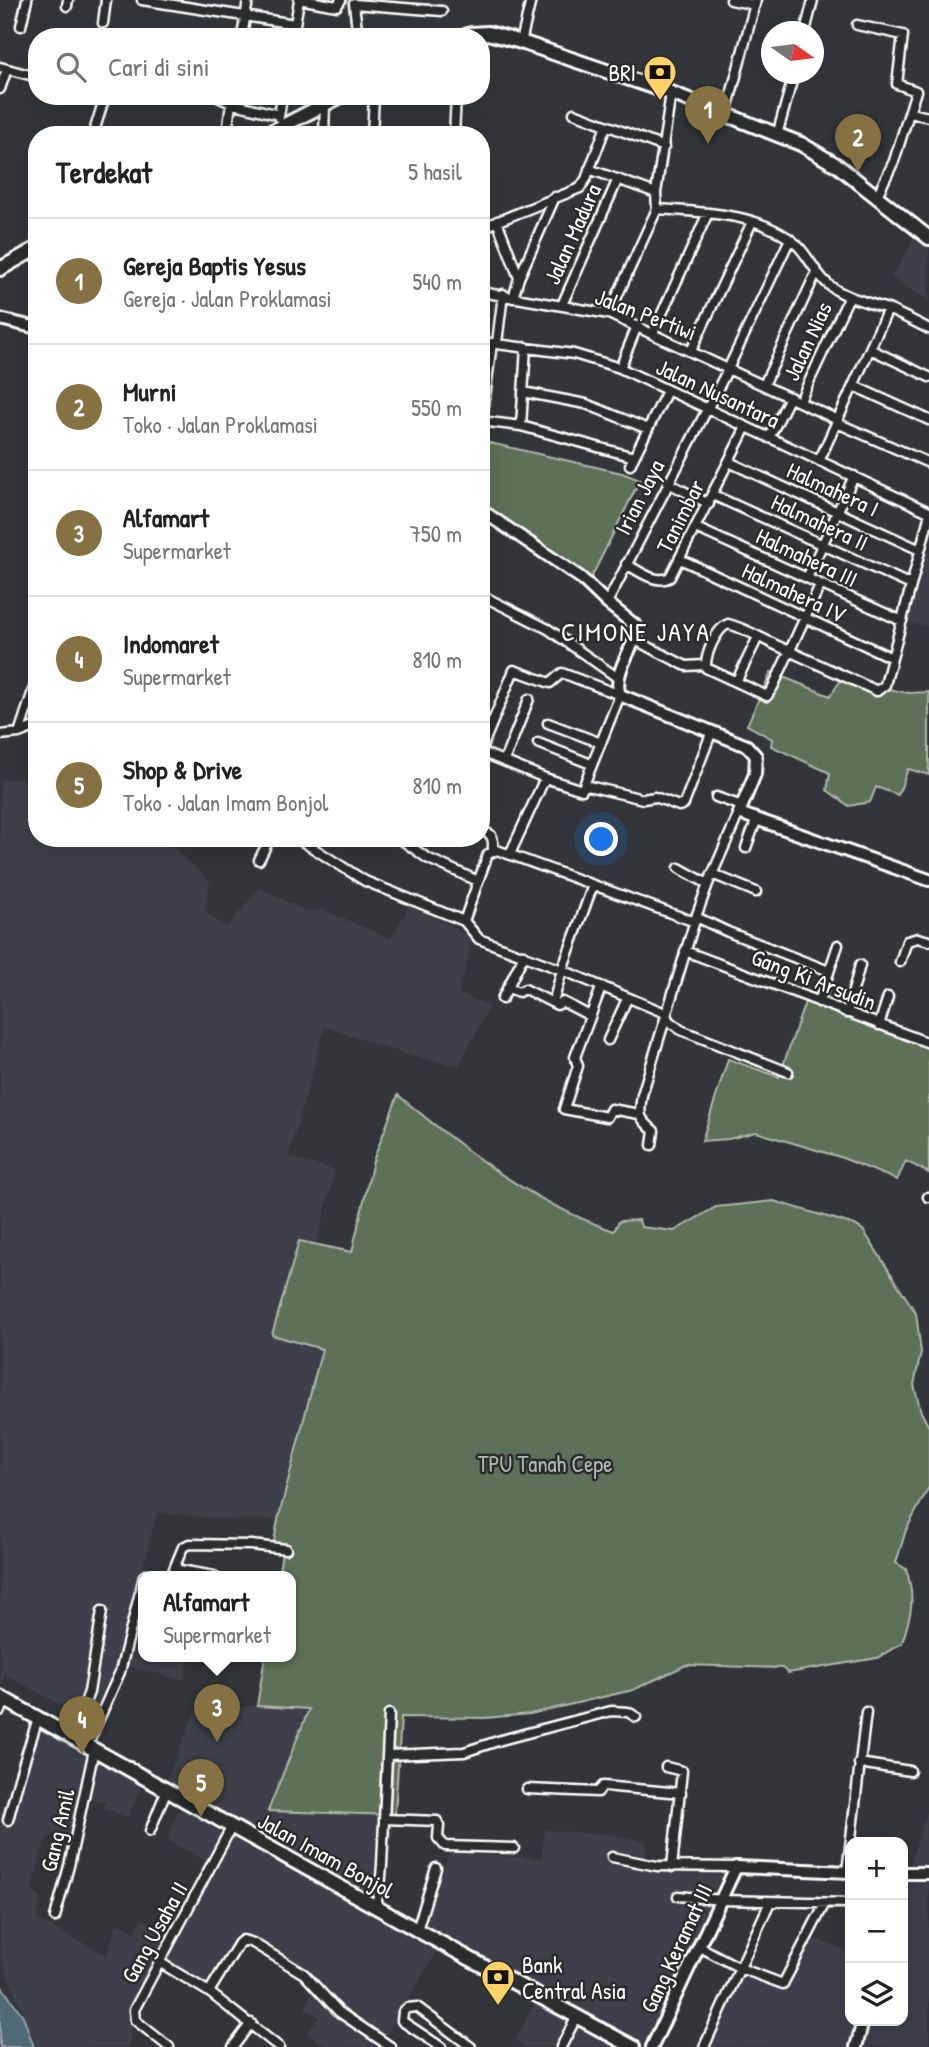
<!DOCTYPE html>
<html lang="id">
<meta charset="utf-8">
<style>
body{margin:0;font-family:"Patrick Hand",sans-serif;background:#f6f6f6;color:#222}
.controls{position:absolute;right:21px;bottom:21px;display:grid;overflow:hidden;border-radius:14px;box-shadow:0 7px 28px #0002}
.controls button{width:63px;height:63px;display:grid;place-items:center;padding:0;border:0;border-bottom:2px solid #e0e0e0;background:#fff;color:#222;font:35px sans-serif}
.compass{position:absolute;left:761px;top:21px;width:63px;height:63px;border-radius:50%;background:#fff;box-shadow:0 7px 28px #0002;rotate:104deg}
.you{position:absolute;left:602px;top:840px;width:24px;height:24px;margin:-18px;border:5px solid #fff;border-radius:50%;background:#1a73e8;box-shadow:0 0 0 10px #1a73e833}
.badge{display:grid;place-items:center;width:46px;height:46px;border-radius:50%;background:#857141;color:#fff;font-size:23px;font-weight:700}
.pin{position:absolute;translate:-50% -58px;filter:drop-shadow(0 2px 4px #0008)}
.pin::after{content:'';position:absolute;top:37px;width:24px;height:21px;background:inherit;clip-path:polygon(0 0,100% 0,50% 100%)}
.popup{position:absolute;left:138px;top:1571px;width:158px;height:91px;box-sizing:border-box;display:grid;place-content:center;border-radius:14px;background:#fff;filter:drop-shadow(0 2px 5px #0005);font-size:23px;white-space:nowrap;color:#767676}
.popup b{font-size:26px;color:#222}
.popup::after{content:'';position:absolute;left:50%;top:100%;margin-left:-14px;border:14px solid transparent;border-top-color:#fff}
.list{margin:0;padding:0;list-style:none}
h2{display:flex;justify-content:space-between;align-items:center;height:91px;margin:0;padding:0 28px;font-size:30px}
h2 small{font-size:23px;font-weight:400;color:#767676}
.list li{display:grid;grid-template-columns:46px 1fr auto;gap:21px;align-items:center;box-sizing:border-box;height:126px;padding:0 28px;border-top:2px solid #e0e0e0}
.list b{display:block;font-size:26px;white-space:nowrap}
.list p{margin:0;font-size:23px;white-space:nowrap;color:#767676}
.list em{font-size:23px;font-style:normal;color:#767676}
.icon{flex:none;width:38px;height:38px;fill:none;stroke:currentColor;stroke-width:2;stroke-linecap:round;stroke-linejoin:round}
.map{position:relative;flex:none;width:929px;height:2047px;overflow:hidden}
.search{position:absolute;background:#fff;box-shadow:0 7px 28px #0002;left:28px;top:28px;width:462px;height:77px;display:flex;align-items:center;gap:18px;box-sizing:border-box;padding:0 24px;border-radius:28px;color:#767676;font-size:26px}
.panel{position:absolute;background:#fff;box-shadow:0 7px 28px #0002;left:28px;top:126px;width:462px;height:721px;border-radius:28px}
.map>svg:first-child{display:block}
.built{fill:#3c4149}
.green{fill:#5f7058;stroke:#afb8ac;stroke-width:2}
.water{fill:#4f6974;stroke:#95a5ac;stroke-width:2}
.lines{fill:none;stroke-linecap:round;stroke-linejoin:round}
.street-casing{stroke:#fff;stroke-width:13}
.secondary-casing{stroke:#fff;stroke-width:16}
.primary-casing{stroke:#fff;stroke-width:18}
.street{stroke:#2a2d2e;stroke-width:8}
.secondary{stroke:#2a2d2e;stroke-width:10}
.primary{stroke:#2a2d2e;stroke-width:12}
.labels{text-anchor:middle;dominant-baseline:central;stroke-width:5;stroke-linejoin:round;paint-order:stroke}
.poi-label{font-size:23px;fill:#fff;stroke:#2a2d2e;text-anchor:end}
.street-label{font-size:23px;fill:#fff;stroke:#2a2d2e}
.park-label{font-size:23px;fill:#afb8ac;stroke:#2a2d2e}
.quarter-label{font-size:26px;letter-spacing:2px;fill:#fff;stroke:#2a2d2e}
</style>
<div class="map">
<svg width="929" height="2047" viewBox="0 0 929 2047">
<rect width="100%" height="100%" fill="#32363a"/>
<filter id="ink" filterUnits="userSpaceOnUse"><feTurbulence type="fractalNoise" baseFrequency=".0143" numOctaves="2"/><feDisplacementMap in="SourceGraphic" scale="14" xChannelSelector="R" yChannelSelector="G"/><feConvolveMatrix kernelMatrix="1 2 1 2 8 2 1 2 1" color-interpolation-filters="sRGB"/></filter>
<g filter="url(#ink)">
<path class="built" d="M923,224L929,230V301L891,277Z
M929,547V627L909,622Z
M37,778V838H164L210,882L205,911L226,928L260,888L305,911L322,909L391,939L409,906L449,924L473,941L458,993L489,1006L459,1066L408,1055L325,1027L288,1157L335,1170L317,1245L299,1242L272,1335L322,1348L278,1520L220,1519L157,1512L142,1571L159,1576H144V1656H190L184,1680L126,1666L99,1726L5,1674L0,1685V780Z
M257,1706L309,1708L269,1811L395,1815L382,1902L424,1926L449,1853L542,1859L544,1830L605,1834L646,1841L647,1863L733,1870L655,2047H524L515,2040L542,1990L445,1938L384,2039L395,2047H328L307,2033L320,2017L305,2009L316,1980L242,1931L208,1987L165,1959L130,2030V2047H37L0,1956V1816L34,1710L148,1770L128,1817L103,1809L105,1802L82,1796L73,1836L54,1833L45,1841L31,1891L41,1897L36,1919L107,1955L117,1924L136,1932L142,1919L174,1932L208,1862L167,1840L181,1805L160,1796L197,1707Z
M929,1806V2047H708L745,1970L787,1991L811,1937L850,1952V2021H903V1884Z"/>
<path class="green" d="M481,441L622,473L640,480L591,578L481,505Z
M771,672L830,696L841,680L909,693L929,692V775L908,769L898,795L876,787L870,802L849,806L827,790L830,773L771,746L772,739L747,725Z
M805,1002L929,1047V1173L906,1161L897,1180L840,1157L756,1132L729,1139L702,1141L728,1059L779,1077Z
M398,1095C464,1150 531,1203 614,1231L619,1221L639,1220L641,1227L674,1231L716,1207L774,1201L855,1225L863,1230L916,1313L921,1352L914,1385L921,1412L929,1427V1487L906,1530L896,1563L906,1569C916,1598 911,1615 902,1643L877,1658L788,1673L782,1668L686,1665L633,1690L530,1714L485,1718L401,1717L395,1815L268,1811L309,1709L257,1706L265,1656H290V1576H278L282,1553L272,1552L278,1520L322,1349L272,1335L299,1241L352,1252L373,1161Z"/>
<path class="water" d="M0,1984L23,2016L34,2047H0Z"/>
<g class="lines">
<defs>
<path id="street" d="M142,0L295,24
M304,0L337,6L341,0
M731,0L755,5
M67,6L68,0
M103,23L106,0
M857,25L903,35L897,84L916,91L894,161L876,198
M21,26L27,0
M805,32L813,0
M242,37L248,0
M293,37L299,0
M358,37L354,4L442,11
M521,42L531,0
M0,67L37,77
M0,89L7,69
M216,96L231,103L279,115
M232,96L228,126L235,135
M574,113L664,147
M910,113L929,117
M726,114L756,0
M279,117L282,96
M93,135L105,96
M324,135L325,104
M372,135L374,96
M454,135L456,96
M777,135L794,74
M589,169L656,193
M657,209C702,212 761,213 796,244C809,256 815,274 830,286C848,299 869,302 890,310C903,316 916,322 929,329
M497,221L519,278
M481,228L580,188L586,179L606,126
M481,292L609,314L838,420
M513,298L519,278L555,197
M562,305L618,179
M609,314L657,209L656,193L671,93
M653,333L708,213
M481,342L574,354L620,368L929,512
M497,343L503,294
M870,349L929,377
M691,351L752,222
M620,368L637,326
M764,385L816,273
M854,386L929,420
M523,392L586,404L648,429
M800,401L849,297
M481,421L521,426L634,457
M482,421L492,343
M837,423L929,463
M521,426L526,347
M769,438L790,397
M819,461L888,309
M729,462L920,550
M630,465L667,391
M668,483L709,504
M713,495L911,585
M481,525L489,515
M696,528L902,621
M680,559L892,658
M626,564C639,571 656,585 670,577L746,427
M807,578L854,476
M820,585L773,687L767,696L706,668C705,655 716,629 728,624C745,628 762,639 778,646C811,661 844,676 877,691L885,685L929,517
M481,595L548,629L618,678
M607,603L728,369L790,239
M635,640L686,666L704,665
M736,682L758,637
M548,723L601,743
M19,733L37,679
M0,735L19,733L37,726
M538,743L591,764
M481,750L514,670L550,683L562,673L620,695L582,790L545,778L510,854
M481,752L545,778
M504,761L529,699
M584,785L643,799L655,797L679,806L684,804L712,731
M716,797L742,806
M481,830L491,835L493,842V852
M297,838L365,881L464,921L479,939L562,970L665,1013
M403,841L427,858L478,881
M746,848L756,821
M259,860L270,838
M679,868L708,884
M712,874L756,892
M696,917L728,932L829,971
M464,921L488,854L497,850L695,922
M685,951L929,1043
M900,962L907,941L918,938L929,941
M508,988L519,992L525,989L557,1005L563,1002L590,1016
M601,988L575,1057L578,1066L564,1109L607,1117L611,1109L639,1114
M502,999L524,955
M819,1002L838,945
M553,1003L562,970L593,885
M665,1013L669,1021L681,1030L788,1072
M847,1013L860,965
M879,1025L888,997
M608,1040L627,999
M652,1145L654,1131C638,1117 639,1116 642,1095L696,917L708,884L739,813
M928,1197H929
M174,1569L214,1576
M144,1576L148,1574L158,1576
M171,1576L183,1547L189,1544L251,1545L286,1549
M0,1711L7,1701
M72,1737L89,1692L102,1611
M87,1746L120,1672L144,1576
M388,1755L464,1752L501,1740L611,1711L628,1712L636,1717
M859,1763L910,1771
M666,1767L682,1771L672,1867
M527,1789L598,1792L603,1786L681,1793
M385,1819L437,1821L439,1825L438,1838L445,1846L514,1848
M8,1820L19,1778L38,1718
M150,1831L167,1789
M612,1857L657,1866L736,1867
M847,1872L866,1712
M678,1896L722,1900L850,1903
M375,1907L380,1889L382,1865L389,1714
M55,1917L69,1866L94,1750
M417,1930L436,1868
M700,1947L740,1968L783,1984L825,1903
M159,1962L209,1992L279,2047
M209,1992L239,1943L243,1940L253,1943L304,1974L339,2012L391,2047
M169,2047L135,2020L134,2010L232,1826
M233,2047L251,2023
M441,2047L402,2021L403,2012L407,2008L417,2007L471,2047
M561,2047L576,2018
M704,2047L770,1902"/>
<path id="secondary" d="M0,319L37,328
M481,510L581,578L607,603L636,626L638,631C632,649 612,675 620,695L747,746L756,756L755,774L739,813L929,880
M903,1873H929
M652,2047L736,1867L850,1872
M856,2047L863,2021"/>
<path id="primary" d="M462,37L471,34L488,33L521,42L671,93L801,144L838,166L929,238
M265,135L341,96
M0,269L37,248
M0,1697L417,1930L633,2047"/>
</defs>
<use href="#street" class="street-casing"/>
<use href="#secondary" class="secondary-casing"/>
<use href="#primary" class="primary-casing"/>
<use href="#street" class="street"/>
<use href="#secondary" class="secondary"/>
<use href="#primary" class="primary"/>
</g>
</g>
<defs>
<symbol id="bank-pin" viewBox="-11 -11 22 30"><path d="M0 17L-7.5 6A9.5 9.5 0 1 1 7.5 6Z" fill="#ffd166" stroke="#2a2d2e"/><path d="M-6-4H6V4H-6ZM0-2.3a2.3 2.3 0 1 0 0 4.6a2.3 2.3 0 1 0 0-4.6Z" fill="#111"/></symbol>
</defs>
<g fill-rule="evenodd">
<use href="#bank-pin" x="641" y="53" width="38" height="52"/>
<use href="#bank-pin" x="479" y="1958" width="38" height="52"/>
</g>
<g class="labels">
<g class="poi-label">
<text x="636" y="72">BRI</text>
<text x="522" y="1964" text-anchor="start">Bank<tspan x="522" dy="26">Central Asia</tspan></text>
</g>
<g class="street-label">
<text transform="translate(572 234) rotate(-66)">Jalan Madura</text>
<text transform="translate(646 314) rotate(21)">Jalan Pertiwi</text>
<text transform="translate(807 341) rotate(-65)">Jalan Nias</text>
<text transform="translate(718 393) rotate(25)">Jalan Nusantara</text>
<text transform="translate(833 489) rotate(25)">Halmahera I</text>
<text transform="translate(639 497) rotate(-63)">Irian Jaya</text>
<text transform="translate(680 516) rotate(-63)">Tanimbar</text>
<text transform="translate(820 522) rotate(25)">Halmahera II</text>
<text transform="translate(807 557) rotate(25)">Halmahera III</text>
<text transform="translate(794 592) rotate(25)">Halmahera IV</text>
<text transform="translate(814 979) rotate(21)">Gang Ki Arsudin</text>
<text transform="translate(57 1830) rotate(-77)">Gang Amil</text>
<text transform="translate(326 1855) rotate(29)">Jalan Imam Bonjol</text>
<text transform="translate(154 1932) rotate(-61)">Gang Usaha II</text>
<text transform="translate(676 1948) rotate(-65)">Gang Keramat III</text>
</g>
<g class="park-label">
<text x="545" y="1463">TPU Tanah Cepe</text>
</g>
<g class="quarter-label">
<text x="636" y="631">CIMONE JAYA</text>
</g>
</g>
</svg>
<div class="controls">
<button>+</button>
<button>−</button>
<button><svg class="icon" aria-label="layers" viewBox="0 0 24 24"><path d="M12 4l9 5-9 5-9-5zM3 14l9 5 9-5"/></svg></button>
</div>
<svg class="compass" viewBox="-18 -18 36 36"><path d="M0-13l5 13h-10z" fill="#e53935"/><path d="M0 13l5-13h-10z" fill="#767676"/></svg>
<div class="you"></div>
<div class="pin badge" style="left:708px;top:144px">1</div>
<div class="pin badge" style="left:858px;top:172px">2</div>
<div class="pin badge" style="left:217px;top:1742px">3</div>
<div class="popup"><b>Alfamart</b>Supermarket</div>
<div class="pin badge" style="left:82px;top:1754px">4</div>
<div class="pin badge" style="left:201px;top:1817px">5</div>
<div class="search"><svg class="icon" aria-label="search" viewBox="0 0 24 24"><circle cx="10" cy="10" r="6"/><path d="M15 15l6 6"/></svg>Cari di sini</div>
<section class="panel">
<h2>Terdekat<small>5 hasil</small></h2>
<ul class="list">
<li><span class="badge">1</span><div><b>Gereja Baptis Yesus</b><p>Gereja · Jalan Proklamasi</p></div><em>540 m</em></li>
<li><span class="badge">2</span><div><b>Murni</b><p>Toko · Jalan Proklamasi</p></div><em>550 m</em></li>
<li><span class="badge">3</span><div><b>Alfamart</b><p>Supermarket</p></div><em>750 m</em></li>
<li><span class="badge">4</span><div><b>Indomaret</b><p>Supermarket</p></div><em>810 m</em></li>
<li><span class="badge">5</span><div><b>Shop &amp; Drive</b><p>Toko · Jalan Imam Bonjol</p></div><em>810 m</em></li>
</ul>
</section>
</div>
